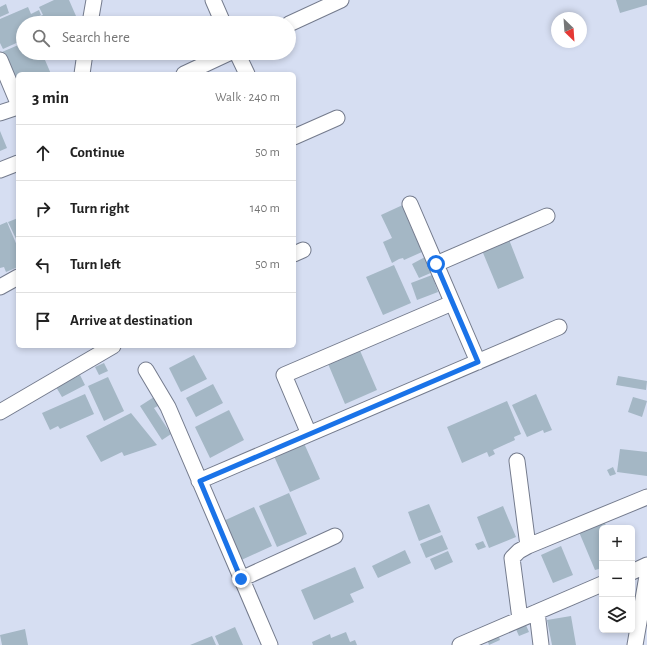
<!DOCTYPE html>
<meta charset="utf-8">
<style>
body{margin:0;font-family:"Alegreya Sans",sans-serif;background:#f2f2f2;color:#222}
.controls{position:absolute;right:12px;bottom:12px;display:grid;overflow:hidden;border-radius:6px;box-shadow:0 2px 6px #0003}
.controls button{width:36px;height:36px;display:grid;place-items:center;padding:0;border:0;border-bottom:1px solid #e0e0e0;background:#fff;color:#222;font:20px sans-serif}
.compass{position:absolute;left:551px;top:12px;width:36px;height:36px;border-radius:50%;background:#fff;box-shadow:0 2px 6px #0003;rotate:155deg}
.stop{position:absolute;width:12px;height:12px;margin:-9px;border:3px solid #1a73e8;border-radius:50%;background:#fff}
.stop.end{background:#1a73e8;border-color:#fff;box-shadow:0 1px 4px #0008}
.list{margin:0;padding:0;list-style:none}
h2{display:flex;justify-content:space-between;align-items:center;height:52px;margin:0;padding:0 16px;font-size:17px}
h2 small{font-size:13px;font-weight:400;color:#767676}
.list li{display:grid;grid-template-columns:26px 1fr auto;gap:12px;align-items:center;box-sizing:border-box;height:56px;padding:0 16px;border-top:1px solid #e0e0e0}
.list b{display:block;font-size:15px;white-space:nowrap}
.list em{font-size:13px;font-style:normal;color:#767676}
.icon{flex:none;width:22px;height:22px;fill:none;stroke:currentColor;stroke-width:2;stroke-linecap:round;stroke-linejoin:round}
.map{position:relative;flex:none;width:647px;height:645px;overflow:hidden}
.search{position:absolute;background:#fff;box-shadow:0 2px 6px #0003;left:16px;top:16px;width:280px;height:44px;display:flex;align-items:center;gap:10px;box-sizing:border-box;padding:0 14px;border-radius:22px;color:#767676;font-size:15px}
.panel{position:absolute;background:#fff;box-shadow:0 2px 6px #0003;left:16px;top:72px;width:280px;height:276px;border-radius:6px}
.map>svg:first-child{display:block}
.building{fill:#a4b7c5}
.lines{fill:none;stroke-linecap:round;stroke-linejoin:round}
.street-casing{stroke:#747b8d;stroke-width:17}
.street{stroke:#fff;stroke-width:15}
.route{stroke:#1a73e8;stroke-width:5}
</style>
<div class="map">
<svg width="647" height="645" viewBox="0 0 647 645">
<rect width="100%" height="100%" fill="#d6def2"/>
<path class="building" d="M54,0H69L76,16L60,23H43L40,16L43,15L39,7Z
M616,0H647V5L620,13Z
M6,4L9,13L0,17V7Z
M28,7L31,14L39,10L41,15L31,20L32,23L39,20L41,23H23V40L3,49L0,43V19Z
M23,43V53H42L51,74H18V92L2,52Z
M0,131L7,148L0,151Z
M407,203L414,218L408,220L422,252L404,260L403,258L399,259L392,263L383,242L392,238L381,215Z
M18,218V243L8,222Z
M7,222L18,248V267L6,272L4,267L0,268V225Z
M508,237L524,278L498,289L481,248Z
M425,257L433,272L419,278L412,264Z
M394,265L411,303L383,315L366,277Z
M432,275L438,292L417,300L411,283Z
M358,346L377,390L345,404L326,359Z
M194,355L207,379L181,392L169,368Z
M104,363L108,371L99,375L95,367Z
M80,375L85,385L62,397L56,387Z
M618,376L647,381L646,390L616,385Z
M108,377L124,411L104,421L88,386Z
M213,384L223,403L196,417L186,398Z
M85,394L94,414L60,429L58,426L50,430L42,413Z
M536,394L552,430L544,433L543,430L527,437L512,405Z
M154,397L160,405L154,408L171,434L162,440L140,406Z
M633,397L647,401L642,417L628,412Z
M507,401L521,434L514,437L515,440L493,450L495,454L489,457L487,452L462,463L447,427Z
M229,410L244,440L210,458L195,427Z
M131,413L157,445L124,456L122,452L101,462L86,436Z
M303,441L320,479L290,492L273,454Z
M620,449L647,452V476L617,472Z
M613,467L616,474L610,476L607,470Z
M289,493L307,534L277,547L259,506Z
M429,504L441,532L419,541L408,512Z
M503,506L516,537L489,548L477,517Z
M254,507L272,546L237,562L219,523Z
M604,521L607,528H602V568L595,570L579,532Z
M442,535L448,549L426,558L420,544Z
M483,541L486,547L478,550L475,544Z
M561,546L573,575L553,583L541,555Z
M405,550L411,563L378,578L372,566Z
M448,551L453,562L435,570L430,559Z
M355,567L364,588L350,594L354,602L314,620L301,590Z
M571,616L576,645H552L547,620Z
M525,623L529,632L519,636L515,627Z
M235,627L243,645H219L215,636Z
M25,629L28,645H2L0,635Z
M346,632L350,642L355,640L357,645H313L312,642L330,634L331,638Z
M498,634L500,640L489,645L487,639Z
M212,636L216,645H190Z"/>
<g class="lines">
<defs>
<path id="street" d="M213,0L223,23
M90,23L94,0
M289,24L341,0
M237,53L247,74
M0,60L18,103
M82,74L85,53
M184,74L229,53
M0,113L18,107
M294,137L337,118
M0,170L18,163
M410,204L478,362
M294,254L303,250
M436,264L547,216
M0,287L18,277
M146,370L168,407L270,645
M0,412L113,346
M309,434L284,375L452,303
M517,461L528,546L519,551L512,558L520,619
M199,481L559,327
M528,546L647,497
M632,572L647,565
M241,579L335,536
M537,612L541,645
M460,645L602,584
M635,645L647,576"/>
</defs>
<use href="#street" class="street-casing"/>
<use href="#street" class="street"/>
</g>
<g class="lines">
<path class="route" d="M241,579L200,481L478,362L436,264"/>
</g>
</svg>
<div class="controls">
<button>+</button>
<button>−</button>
<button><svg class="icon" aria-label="layers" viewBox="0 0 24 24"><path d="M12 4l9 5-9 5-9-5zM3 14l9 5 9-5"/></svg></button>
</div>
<svg class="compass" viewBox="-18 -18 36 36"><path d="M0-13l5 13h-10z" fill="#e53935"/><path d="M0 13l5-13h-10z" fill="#767676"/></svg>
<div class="stop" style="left:436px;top:264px"></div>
<div class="stop end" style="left:241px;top:579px"></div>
<div class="search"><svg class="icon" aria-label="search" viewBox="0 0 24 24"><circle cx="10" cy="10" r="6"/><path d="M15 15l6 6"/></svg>Search here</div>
<section class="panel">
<h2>3 min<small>Walk · 240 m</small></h2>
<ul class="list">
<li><svg class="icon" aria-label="ahead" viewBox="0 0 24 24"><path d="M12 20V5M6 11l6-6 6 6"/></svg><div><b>Continue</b></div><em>50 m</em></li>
<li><svg class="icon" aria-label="right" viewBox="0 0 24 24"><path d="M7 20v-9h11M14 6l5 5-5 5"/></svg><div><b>Turn right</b></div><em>140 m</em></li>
<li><svg class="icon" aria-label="left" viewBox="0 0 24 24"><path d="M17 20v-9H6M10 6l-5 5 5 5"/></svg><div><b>Turn left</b></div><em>50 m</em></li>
<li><svg class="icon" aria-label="arrive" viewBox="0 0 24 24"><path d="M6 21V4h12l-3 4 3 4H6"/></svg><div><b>Arrive at destination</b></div></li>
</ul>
</section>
</div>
